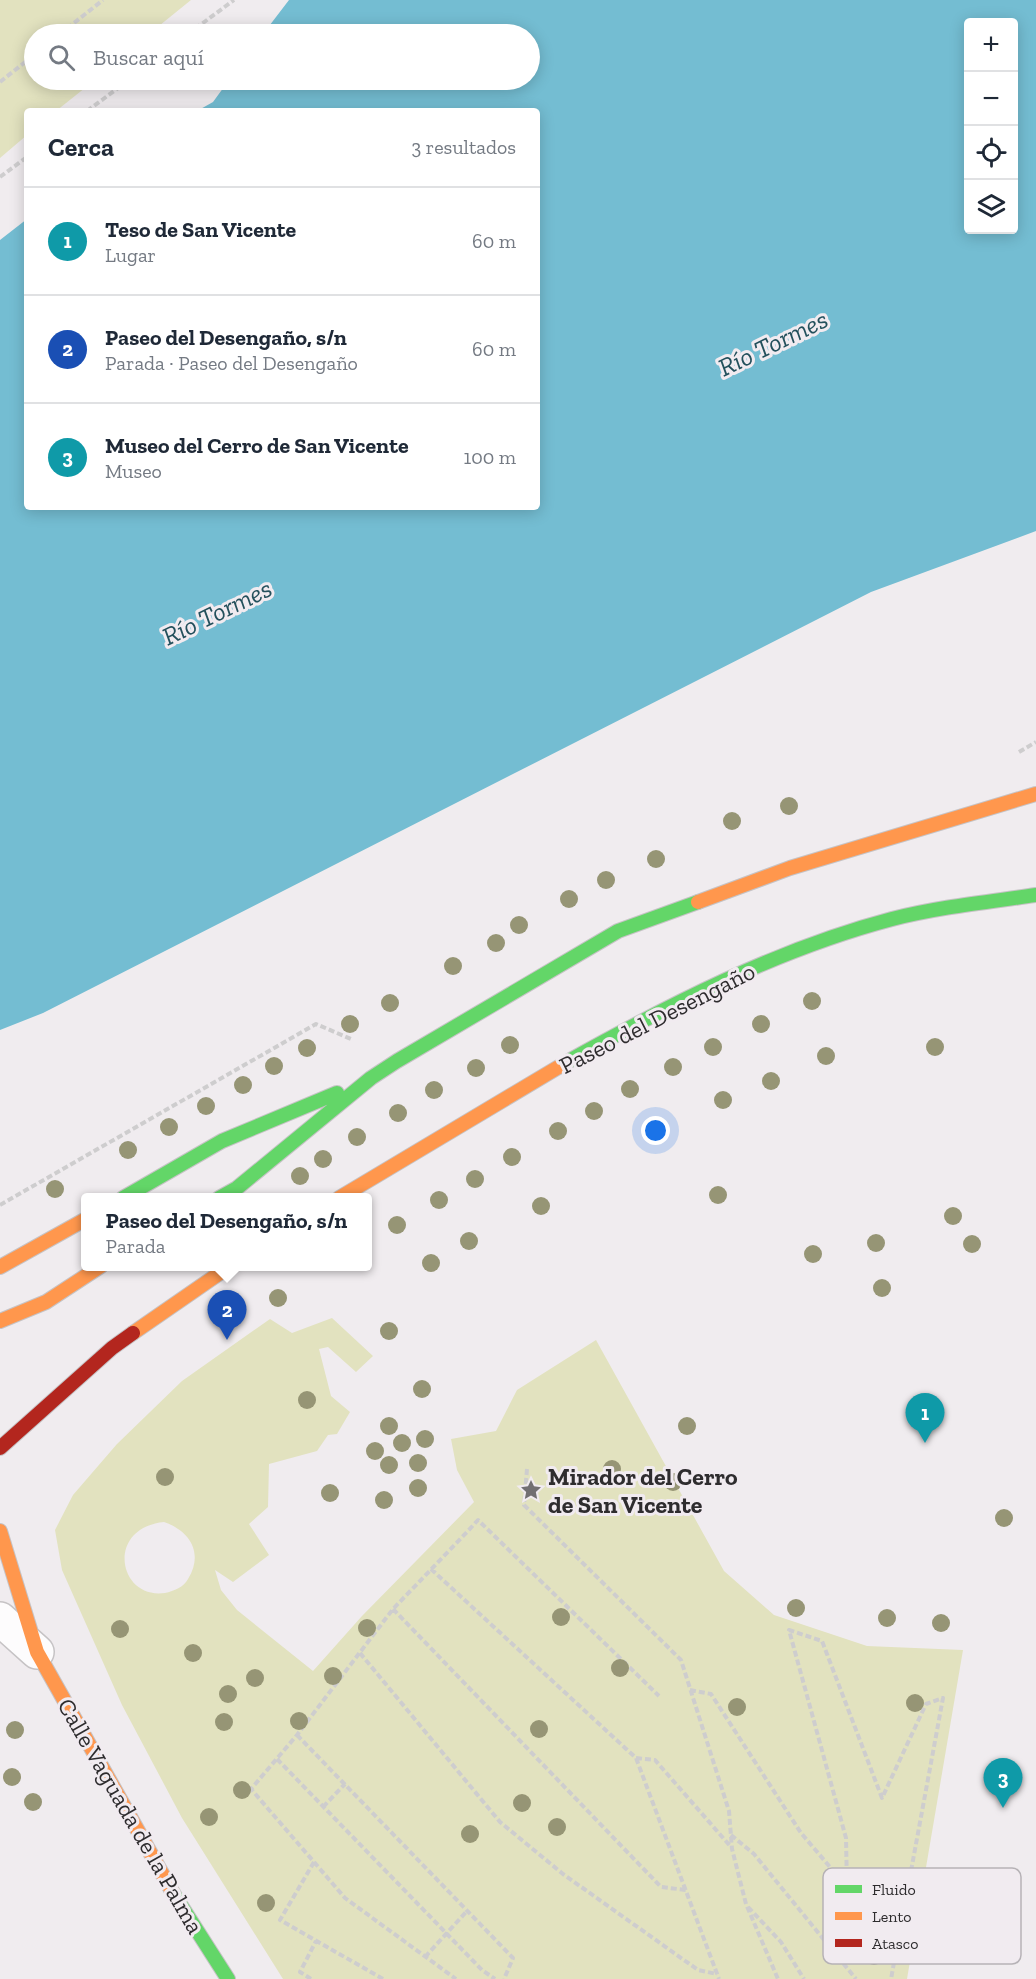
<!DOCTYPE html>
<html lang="es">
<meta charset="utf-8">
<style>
body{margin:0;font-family:"Zilla Slab",serif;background:#f2f2f3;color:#1f2937}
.controls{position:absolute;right:18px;top:18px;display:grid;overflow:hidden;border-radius:6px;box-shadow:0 3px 15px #0003}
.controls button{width:54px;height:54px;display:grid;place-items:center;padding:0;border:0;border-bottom:2px solid #e0e1e3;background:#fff;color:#1f2937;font:30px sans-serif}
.you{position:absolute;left:656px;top:1131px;width:21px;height:21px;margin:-15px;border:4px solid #fff;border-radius:50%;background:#1a73e8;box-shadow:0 0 0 9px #1a73e833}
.badge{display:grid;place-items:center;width:39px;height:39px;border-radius:50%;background:#b45309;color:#fff;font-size:20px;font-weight:700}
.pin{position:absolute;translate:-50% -50px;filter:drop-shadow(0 2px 3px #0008)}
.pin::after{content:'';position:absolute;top:32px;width:21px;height:18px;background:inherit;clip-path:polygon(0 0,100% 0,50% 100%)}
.popup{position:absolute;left:81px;top:1193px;width:291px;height:78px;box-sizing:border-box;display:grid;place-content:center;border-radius:6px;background:#fff;filter:drop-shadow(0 2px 4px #0005);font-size:20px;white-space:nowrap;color:#747a83}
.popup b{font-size:22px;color:#1f2937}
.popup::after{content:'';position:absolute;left:50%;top:100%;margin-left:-12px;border:12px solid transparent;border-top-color:#fff}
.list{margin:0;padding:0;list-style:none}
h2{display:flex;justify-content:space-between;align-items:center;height:78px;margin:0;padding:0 24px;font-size:26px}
h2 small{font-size:20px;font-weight:400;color:#747a83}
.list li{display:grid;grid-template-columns:39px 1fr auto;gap:18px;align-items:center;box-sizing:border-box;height:108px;padding:0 24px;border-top:2px solid #e0e1e3}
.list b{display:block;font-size:22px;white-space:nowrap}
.list p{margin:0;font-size:20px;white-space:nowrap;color:#747a83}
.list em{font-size:20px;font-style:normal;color:#747a83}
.icon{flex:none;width:33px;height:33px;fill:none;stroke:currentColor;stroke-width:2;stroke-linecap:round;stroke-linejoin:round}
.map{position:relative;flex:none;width:1036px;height:1979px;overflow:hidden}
.search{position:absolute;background:#fff;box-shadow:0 3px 15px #0003;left:24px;top:24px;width:516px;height:66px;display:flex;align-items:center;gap:15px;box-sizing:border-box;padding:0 21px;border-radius:33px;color:#747a83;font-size:22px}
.panel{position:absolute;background:#fff;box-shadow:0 3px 15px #0003;left:24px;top:108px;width:516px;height:402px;border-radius:6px}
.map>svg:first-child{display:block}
.green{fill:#e2e2bf;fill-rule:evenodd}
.water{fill:#74bdd2;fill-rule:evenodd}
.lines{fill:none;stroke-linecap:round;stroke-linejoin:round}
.street-casing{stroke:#c6c3c5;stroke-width:36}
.fast-casing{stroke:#c6c3c5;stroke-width:16}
.slow-casing{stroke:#c6c3c5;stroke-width:16}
.jam-casing{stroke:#c6c3c5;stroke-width:16}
.path{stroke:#cecdce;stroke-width:4;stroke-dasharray:6 3;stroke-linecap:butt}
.street{stroke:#fdfcfd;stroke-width:33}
.fast{stroke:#63d668;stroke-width:14}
.slow{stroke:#ff974d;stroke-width:14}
.jam{stroke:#b3261e;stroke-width:14}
.tree{fill:#969575}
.labels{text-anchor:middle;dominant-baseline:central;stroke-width:6;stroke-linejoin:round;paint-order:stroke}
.street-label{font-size:24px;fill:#2e2c2e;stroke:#f1ebf0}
.poi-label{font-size:24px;font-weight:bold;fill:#2e2c2e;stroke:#f1ebf0;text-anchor:start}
.water-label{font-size:26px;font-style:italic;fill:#23505c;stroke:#f1ebf0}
.key{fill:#f1ebf0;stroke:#b6b2b6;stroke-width:1.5}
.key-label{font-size:16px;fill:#2e2c2e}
</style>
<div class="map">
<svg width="1036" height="1979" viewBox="0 0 1036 1979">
<rect width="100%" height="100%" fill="#f0ecef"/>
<path class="green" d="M0,0H191L149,34H34V80H95L56,111H27V135L0,158Z
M332,1318L373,1356L356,1372L328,1347L319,1349L331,1396L350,1412L337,1434L328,1435L317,1451L269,1464L268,1507L249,1524L269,1555L233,1582L215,1570L221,1590L237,1610L313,1671L362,1616L474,1502L457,1470L451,1439L496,1431L517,1390L596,1340L724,1571L774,1615L867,1646L963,1650L907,1979H283L182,1818L122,1705L62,1570L55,1530L73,1495L117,1444L182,1381L270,1319L292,1333ZM164,1522C190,1531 204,1553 188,1579C184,1587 174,1591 165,1593C118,1600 105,1528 164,1522Z"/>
<path class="water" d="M289,0H1036V531L871,592L43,1013L0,1030V240L27,219V507H537V111H197L213,102L229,80H530V34H263ZM968,22H1014V230H968Z"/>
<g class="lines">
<defs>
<path id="street" d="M0,1619L37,1652"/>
<path id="fast" d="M567,1062C669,1005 778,949 892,919C939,907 988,902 1036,895
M123,1198L222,1141L337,1093
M219,1198L237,1188L371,1078L397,1061L618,931L698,902
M173,1893L228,1979"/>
<path id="slow" d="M698,902L790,868L1036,794
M339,1198L567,1062
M0,1267L86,1219
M0,1321L46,1302L101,1266
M133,1333L230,1266
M0,1531L37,1652L173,1893"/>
<path id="jam" d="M0,1448L112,1348L133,1333"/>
</defs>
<use href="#street" class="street-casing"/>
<use href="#fast" class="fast-casing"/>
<use href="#slow" class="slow-casing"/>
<use href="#jam" class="jam-casing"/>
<path class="path" d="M60,34L103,0
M188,34L234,0
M0,82L34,55
M87,111L129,80
M0,177L27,157
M1019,752L1036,742
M0,1205L316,1024L351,1039
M527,1469L524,1505L681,1660L729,1811L732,1849L746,1904L778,1979
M431,1569L636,1758L719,1979
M393,1609L661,1887L686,1890
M360,1653L500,1822L563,1874L698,1970L717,1974
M690,1690L711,1694L801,1833L847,1887L846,1838L789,1630L822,1641L882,1798L926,1704L943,1698L891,1979
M297,1735L513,1958L504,1979
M636,1758L655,1760L731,1847
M277,1759L482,1970L495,1979
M323,1807L345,1784
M731,1835L754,1854L856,1979
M314,1862L345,1898L456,1979
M748,1907L781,1942L804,1979
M425,1957L467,1911
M311,1979L300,1972L316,1941
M383,1979L280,1920L314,1862L251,1789L297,1735L393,1609L467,1532L478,1520L659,1696"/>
<use href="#street" class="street"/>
<use href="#fast" class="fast"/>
<use href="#slow" class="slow"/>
<use href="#jam" class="jam"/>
</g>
<g class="tree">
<circle cx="789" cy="806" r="9"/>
<circle cx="732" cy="821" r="9"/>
<circle cx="656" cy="859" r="9"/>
<circle cx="606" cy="880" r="9"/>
<circle cx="569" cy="899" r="9"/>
<circle cx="519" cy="925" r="9"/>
<circle cx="496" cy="943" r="9"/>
<circle cx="453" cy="966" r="9"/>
<circle cx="812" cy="1001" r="9"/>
<circle cx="390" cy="1003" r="9"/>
<circle cx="350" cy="1024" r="9"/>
<circle cx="761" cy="1024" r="9"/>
<circle cx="510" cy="1045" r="9"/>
<circle cx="713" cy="1047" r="9"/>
<circle cx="935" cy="1047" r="9"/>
<circle cx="307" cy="1048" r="9"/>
<circle cx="826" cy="1056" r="9"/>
<circle cx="274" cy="1066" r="9"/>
<circle cx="673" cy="1067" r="9"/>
<circle cx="476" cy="1068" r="9"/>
<circle cx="771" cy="1081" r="9"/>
<circle cx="243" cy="1085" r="9"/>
<circle cx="630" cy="1089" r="9"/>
<circle cx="434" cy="1090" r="9"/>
<circle cx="723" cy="1100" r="9"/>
<circle cx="206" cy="1106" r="9"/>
<circle cx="594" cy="1111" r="9"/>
<circle cx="398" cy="1113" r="9"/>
<circle cx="169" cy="1127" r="9"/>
<circle cx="558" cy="1131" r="9"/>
<circle cx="357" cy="1137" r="9"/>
<circle cx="128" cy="1150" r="9"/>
<circle cx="512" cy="1157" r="9"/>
<circle cx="323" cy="1159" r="9"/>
<circle cx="300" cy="1176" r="9"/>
<circle cx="475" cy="1179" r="9"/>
<circle cx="55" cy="1189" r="9"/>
<circle cx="718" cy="1195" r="9"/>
<circle cx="439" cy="1200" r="9"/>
<circle cx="541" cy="1206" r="9"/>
<circle cx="953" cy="1216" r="9"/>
<circle cx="397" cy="1225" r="9"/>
<circle cx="469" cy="1241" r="9"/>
<circle cx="876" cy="1243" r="9"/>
<circle cx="972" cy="1244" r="9"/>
<circle cx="813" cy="1254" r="9"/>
<circle cx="431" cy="1263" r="9"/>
<circle cx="882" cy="1288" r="9"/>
<circle cx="278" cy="1298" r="9"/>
<circle cx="389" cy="1331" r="9"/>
<circle cx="422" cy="1389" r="9"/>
<circle cx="307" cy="1400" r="9"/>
<circle cx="389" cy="1426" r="9"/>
<circle cx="687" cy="1426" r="9"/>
<circle cx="425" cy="1439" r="9"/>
<circle cx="402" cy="1443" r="9"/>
<circle cx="375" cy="1451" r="9"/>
<circle cx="418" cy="1463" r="9"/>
<circle cx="389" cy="1465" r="9"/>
<circle cx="612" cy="1469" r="9"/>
<circle cx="165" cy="1477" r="9"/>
<circle cx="673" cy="1482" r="9"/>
<circle cx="418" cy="1488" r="9"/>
<circle cx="330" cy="1493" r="9"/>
<circle cx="384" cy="1500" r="9"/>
<circle cx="1004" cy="1518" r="9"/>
<circle cx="796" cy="1608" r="9"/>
<circle cx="561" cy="1617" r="9"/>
<circle cx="887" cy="1618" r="9"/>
<circle cx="941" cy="1623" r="9"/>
<circle cx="367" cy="1628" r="9"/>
<circle cx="120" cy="1629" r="9"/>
<circle cx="193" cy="1653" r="9"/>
<circle cx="620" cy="1668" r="9"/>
<circle cx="333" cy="1676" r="9"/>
<circle cx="255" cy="1678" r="9"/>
<circle cx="228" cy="1694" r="9"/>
<circle cx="915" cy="1703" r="9"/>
<circle cx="737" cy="1707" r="9"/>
<circle cx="299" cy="1721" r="9"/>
<circle cx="224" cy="1722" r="9"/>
<circle cx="539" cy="1729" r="9"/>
<circle cx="15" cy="1730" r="9"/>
<circle cx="12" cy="1777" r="9"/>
<circle cx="242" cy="1790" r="9"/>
<circle cx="33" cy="1802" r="9"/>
<circle cx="522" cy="1803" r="9"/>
<circle cx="209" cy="1817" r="9"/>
<circle cx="557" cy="1827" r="9"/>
<circle cx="470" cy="1834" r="9"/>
<circle cx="266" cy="1903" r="9"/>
<circle cx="874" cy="1956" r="9"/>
</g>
<defs>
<symbol id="sight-bare" viewBox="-9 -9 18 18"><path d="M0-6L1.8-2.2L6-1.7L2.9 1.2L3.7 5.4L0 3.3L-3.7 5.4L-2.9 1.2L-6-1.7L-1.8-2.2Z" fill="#726f72" stroke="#f1ebf0" stroke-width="2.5" paint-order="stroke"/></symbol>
</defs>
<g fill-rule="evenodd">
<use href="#sight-bare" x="516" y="1475" width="30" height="30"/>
</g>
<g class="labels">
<g class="street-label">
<text transform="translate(657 1018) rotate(-27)">Paseo del Desengaño</text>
<text transform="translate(131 1816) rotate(60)">Calle Vaguada de la Palma</text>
</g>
<g class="poi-label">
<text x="548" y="1476">Mirador del Cerro<tspan x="548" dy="28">de San Vicente</tspan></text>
</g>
<g class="water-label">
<text transform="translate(773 343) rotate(-26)">Río Tormes</text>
<text transform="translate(217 612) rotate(-26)">Río Tormes</text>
</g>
</g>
<rect x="823" y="1868" width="198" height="96" rx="9" class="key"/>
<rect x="835" y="1885" width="27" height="8" fill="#63d668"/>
<rect x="835" y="1912" width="27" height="8" fill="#ff974d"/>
<rect x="835" y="1939" width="27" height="8" fill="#b3261e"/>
<g class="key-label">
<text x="872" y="1895">Fluido</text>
<text x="872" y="1922">Lento</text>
<text x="872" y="1949">Atasco</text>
</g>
</svg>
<div class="controls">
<button>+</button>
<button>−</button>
<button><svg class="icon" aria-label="locate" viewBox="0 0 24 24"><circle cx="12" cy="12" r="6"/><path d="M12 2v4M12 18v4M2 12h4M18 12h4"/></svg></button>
<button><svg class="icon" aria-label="layers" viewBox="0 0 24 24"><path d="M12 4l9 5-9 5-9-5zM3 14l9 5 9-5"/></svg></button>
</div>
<div class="you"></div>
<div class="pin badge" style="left:925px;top:1443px;background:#0f9aa8">1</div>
<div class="pin badge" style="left:227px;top:1340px;background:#1a4fb4">2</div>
<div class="popup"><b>Paseo del Desengaño, s/n</b>Parada</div>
<div class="pin badge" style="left:1003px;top:1808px;background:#0f9aa8">3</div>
<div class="search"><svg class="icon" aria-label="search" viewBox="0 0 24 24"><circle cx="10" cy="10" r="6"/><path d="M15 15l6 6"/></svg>Buscar aquí</div>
<section class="panel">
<h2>Cerca<small>3 resultados</small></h2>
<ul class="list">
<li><span class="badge" style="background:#0f9aa8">1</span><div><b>Teso de San Vicente</b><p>Lugar</p></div><em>60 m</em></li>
<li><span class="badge" style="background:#1a4fb4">2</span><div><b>Paseo del Desengaño, s/n</b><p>Parada · Paseo del Desengaño</p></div><em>60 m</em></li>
<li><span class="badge" style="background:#0f9aa8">3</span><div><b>Museo del Cerro de San Vicente</b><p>Museo</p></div><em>100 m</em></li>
</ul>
</section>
</div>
